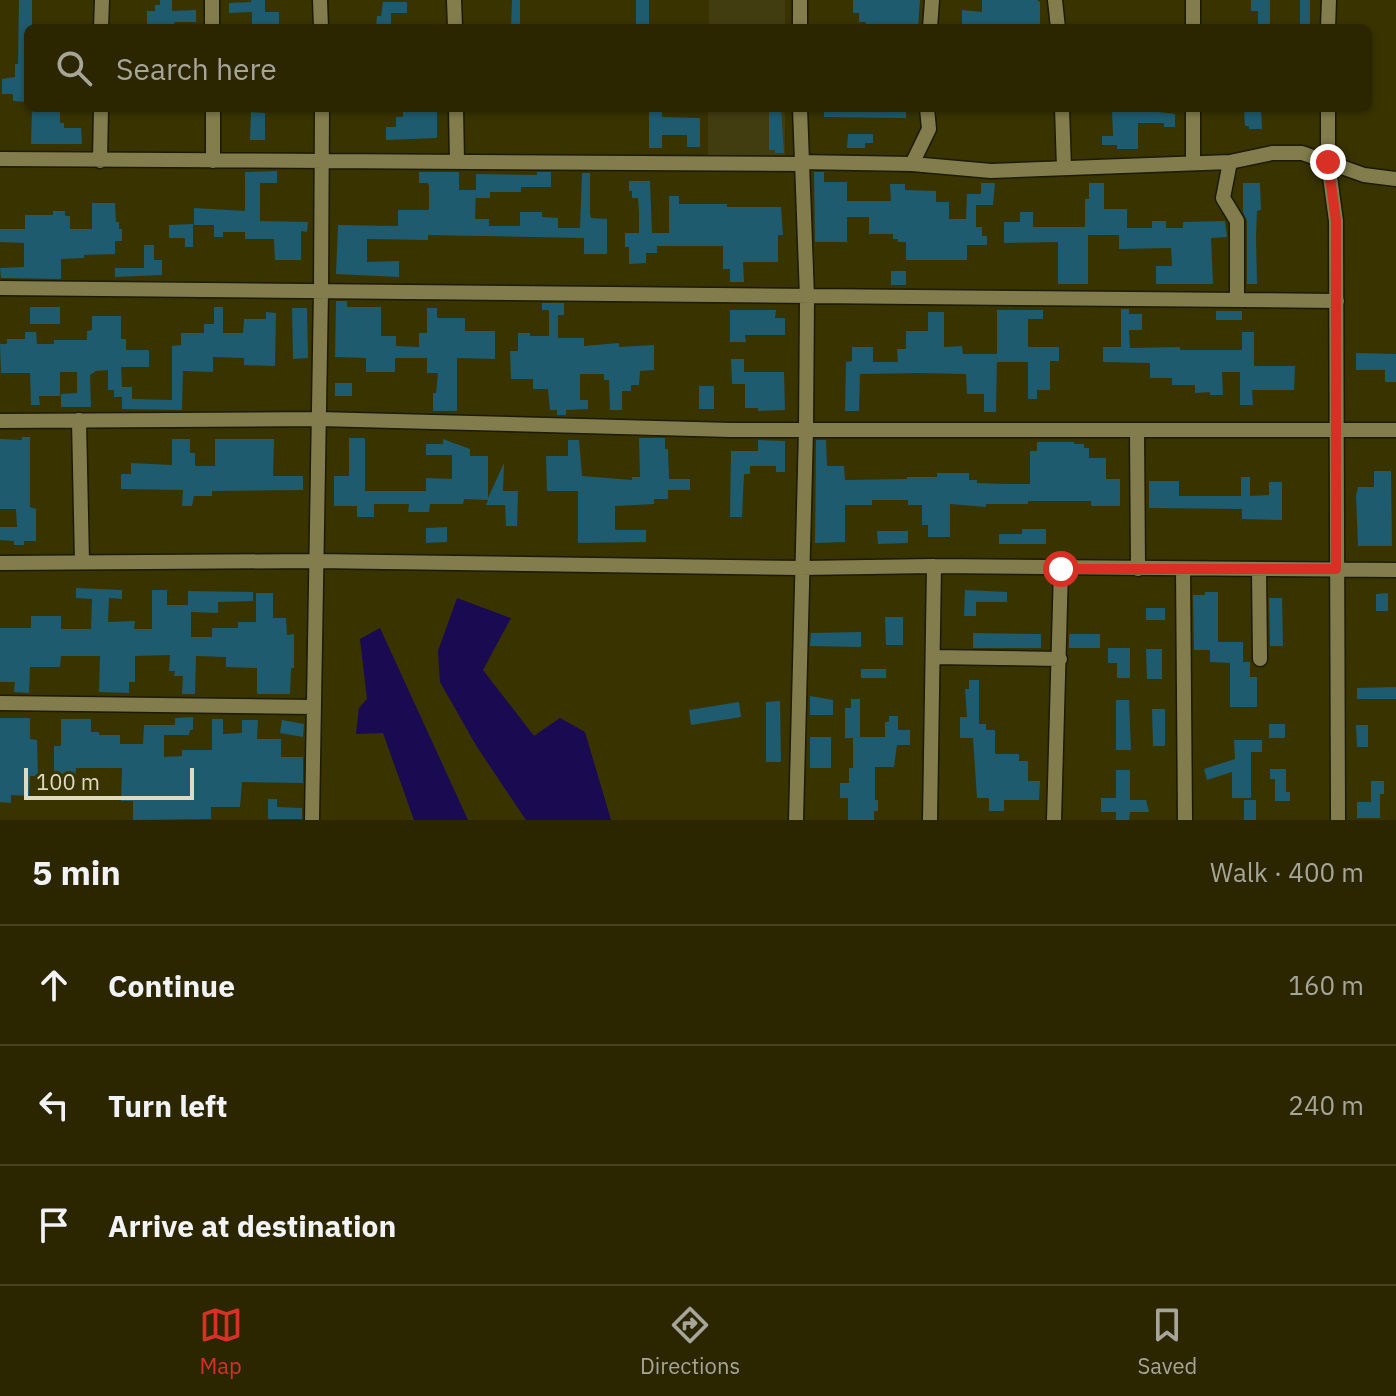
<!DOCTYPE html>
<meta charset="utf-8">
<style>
body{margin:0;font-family:"IBM Plex Sans",sans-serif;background:#332e0a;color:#f1f3f6}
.scale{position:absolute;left:24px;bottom:20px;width:170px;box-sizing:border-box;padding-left:8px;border:4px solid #dedbc2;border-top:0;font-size:22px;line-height:28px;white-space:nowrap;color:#dedbc2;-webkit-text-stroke:6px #393300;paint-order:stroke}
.stop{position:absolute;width:24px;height:24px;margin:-18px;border:6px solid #d93025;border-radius:50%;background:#fff}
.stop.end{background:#d93025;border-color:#fff;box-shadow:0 2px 8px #0008}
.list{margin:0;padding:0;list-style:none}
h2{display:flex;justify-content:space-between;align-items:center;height:104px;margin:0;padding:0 32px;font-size:34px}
h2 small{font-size:26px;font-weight:400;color:#a6a599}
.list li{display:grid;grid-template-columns:52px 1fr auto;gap:24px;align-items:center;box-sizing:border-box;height:120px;padding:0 32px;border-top:2px solid #474322}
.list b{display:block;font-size:30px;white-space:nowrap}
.list em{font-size:26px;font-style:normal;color:#a6a599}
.icon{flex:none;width:44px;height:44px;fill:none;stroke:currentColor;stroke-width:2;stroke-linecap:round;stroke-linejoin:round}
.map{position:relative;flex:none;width:1396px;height:820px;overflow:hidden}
.search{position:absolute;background:#2b2600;box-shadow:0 2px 6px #0004;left:24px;right:24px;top:24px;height:88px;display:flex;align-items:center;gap:20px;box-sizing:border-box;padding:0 28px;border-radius:12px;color:#a6a599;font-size:30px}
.sheet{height:464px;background:#2b2600}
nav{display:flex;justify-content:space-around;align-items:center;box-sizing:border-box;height:112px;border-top:2px solid #474322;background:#2b2600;font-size:22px;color:#a6a599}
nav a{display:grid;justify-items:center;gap:4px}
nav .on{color:#d93025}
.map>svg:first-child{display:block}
.built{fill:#423d11}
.water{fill:#1a0a52}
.building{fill:#1f5b6e}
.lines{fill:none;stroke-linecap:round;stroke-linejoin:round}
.minor-casing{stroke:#1d1a03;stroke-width:17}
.minor{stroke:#837d4d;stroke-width:14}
.route{stroke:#d93025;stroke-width:10}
</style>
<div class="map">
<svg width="1396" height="820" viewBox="0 0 1396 820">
<rect width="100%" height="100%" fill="#393300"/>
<path class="built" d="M709,0H785V28H709Z
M708,108H785V165L708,156Z"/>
<path class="water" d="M457,598L511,618L483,670L534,736L560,718L585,732L611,820H526L477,747L440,682L438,651Z
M380,628L468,820H414L383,733L356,734L359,708L367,699L360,639Z"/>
<path class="building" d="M19,0H32V28H28V102L13,101V94H2V79L15,77V64H18Z
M160,0H172V11L196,10V22H174V28H147V11H155V5H160Z
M251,0H265V12H279V26L252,28V12L229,13V3L251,2Z
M512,0H520V28H511Z
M636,0H649V28H636Z
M853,0H920L918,28H866V22H859V13H853Z
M982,0H1037L1040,2V25L962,28V10L982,12Z
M1251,0H1270V28H1258V11H1251Z
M1300,0H1310V28H1300Z
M383,2H407V13H391V27H376L377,16H381Z
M32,108H60V123H64V128H81L82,144H31Z
M649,108H662V117L700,118V147H687V135H662V148H649Z
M769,108H781L784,153H775V150H769Z
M824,108H906V118L824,117Z
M1126,108L1175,114V127H1164V123H1138V149H1117V145H1102V136H1113L1112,112H1126Z
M1244,108H1261L1262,129H1249V126H1245Z
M406,111H437V138L386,140V127H396V117H403V112Z
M251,112L265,113V140H250Z
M848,134H873V143H865V148H847Z
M277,171V183H260V221L308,222L307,232L301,231V260H275L274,239H245V232H223V237H214V225H194V208L245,211V172Z
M419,172H459V190H476L475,219H489V226H520V212H542V217L558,218V228H580L582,173H590V213L591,218L607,219V254H584V238L428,235V240L367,239V262L399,261V277L336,274L338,225L398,226V210H429V186L428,183H419Z
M537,172H551V187H521V192H490V198H476V174L537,175Z
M814,172H824V182H847V201H891L890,184H905V190L936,191V202H949V219H966L967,194H981V183H995L993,205H976V227H982V236H987V245H967V260H906V242H898V239H893V234H869V217H847V242H815Z
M629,181H650L652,233H669V196H679V204H727V207H781L783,235H778V262H743L744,282H730V269H723V246H657V253H646V263L629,264V247H625V233H639V212L638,198H632V191H629Z
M1089,183H1104V209H1127V228H1152V221H1166V228H1183V222L1225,221L1227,237L1211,238L1213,284H1156V266H1172L1171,248L1119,249V235H1088V284H1058V242L1004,243V222H1020V212H1033V227H1085V199H1089Z
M1243,183H1260L1261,210L1257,211L1256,237L1257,284H1247V221L1243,212Z
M92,203H115L116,222H119V229H122V241H115V254L84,255V258L61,259V279L1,278L0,268L24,267V243L0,242V229H25V215H53V211H65V216H70V229H92Z
M193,224V247H185V238H169V225Z
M144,245H154V260H162V275L115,277V268H144Z
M891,271H906V285H891Z
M336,301H347V307H381V336H396V346L419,347V333H427V308H437V318H465V331H495V359L457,358V411H433V393H436L438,373H427V358H395V372H366V358L335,357Z
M542,303H564V315H558V338H584V346L619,343V347L654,345V370L640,371L639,385H631V391H622V410H610L609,380H604V374H580V400H588V409L566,410V415H557V410H550L548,389H533V379H511L510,351H518V333H530V336H549V310H542Z
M30,307H60V324H30Z
M214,307H223V333H243L244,319H266V312L276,313L275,366L244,365V358L213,357V372L183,371L182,410L122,409V397H114V390H108V370L96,371L90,375L91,407H61V394L77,393V372H60V396H39L40,405H31L30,373H1L0,344H7V339H25V332H36L37,344H54V340H87V331L92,330V316H121V339H126V350H149V367H121L122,387H132V399L172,400V346L181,345V333H204V324H214Z
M292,308H307L308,358L293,359Z
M1121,309H1129V314H1142V330H1129L1130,348L1180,347V350H1242V332H1254V366H1295L1294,390H1252L1253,405H1240V372H1222L1223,395H1210V392L1195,393V385H1172V378H1150V363L1103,362V347H1121Z
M730,310H776L775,318H785V335H745L746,342H730Z
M997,310H1043V319H1028V347H1059V361H1050V390H1037V399H1028V362H997Z
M1216,311H1242V320H1216Z
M928,312H944V347L962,346L963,354H997L996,412H984V394H967L966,374L920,373L860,374L859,411H845L846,362L852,361V347H873V362H898L897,349H906V331H928Z
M1356,353L1396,354V382H1385V370H1356Z
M731,359H744V372H784L785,410L758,411V408H745V384H732Z
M335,383H352V396H335Z
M699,386H714V409H699Z
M22,437H30V507L36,509V541H24V545H14V541L0,540V527H17L16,509H0V439L22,440Z
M349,438H365V491H426V478L452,479V455H426V444H443V439L470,449V456H488V498L504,463L503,491H518L517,526H506L505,505H486L488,500L464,499L463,504H430L429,512H408L409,504H374V517H357V506H334V476H349Z
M639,438H665V449H668L669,479H690V490H668V499H654V504L615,506V530H646V542L578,543V491H547L546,456H568V440H579L582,476L632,480V477H640Z
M172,439H190V453H195V466H215V439H274L273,476H303V490L212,491V496H194L192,506H182L183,490L121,489V474H131V463L172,465Z
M758,440L785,441V472H776V466H750V474H744L742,517H730L731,451H758Z
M816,440H826L827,466H844L845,480L907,479V477H937V473H969V480H977V483L1006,484H1030V451H1037V442H1074V444H1084V448H1089V458H1106V479H1120V506H1091V501H1028V504H986V507L950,504V537H928V525H922V505H908V500H872V505H845V542L815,543Z
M1374,471H1391L1392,546H1358L1356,496L1358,487H1374Z
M1241,477H1250V496L1269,495V482H1282V520L1242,519V509L1149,508V481H1179V496H1241Z
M447,527V542L426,543V528Z
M1022,529H1046V544H999V534H1022Z
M877,531H908V543L878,544Z
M76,588L122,590V599L109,598L108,622L135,621L134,629H152V590H167V605H188V591L253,592V601L218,602V613L191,612V637H212V628H238V622H256V593H273V618H286L287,635L294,634V668H291L290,694H257V668L226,667V657L196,656L195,694H182L183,676H174L175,671H169L170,655L135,656V682H129V693L99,692L100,656H61L60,667H30L29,693L14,692L15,682H0V628H31V616H61V629H91L92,599L76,598Z
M965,590L1007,592V602H976V616H964Z
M1205,592H1218V642H1243V662H1250V677H1257V707H1230V663L1210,662V650H1194L1193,595H1205Z
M1388,593V611H1376V594Z
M1269,598H1282L1283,646H1270Z
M1146,608H1165V620H1146Z
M885,617H903V645H886Z
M861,632V647L810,646L811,633Z
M973,633L1041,634V648H973Z
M1069,634H1100V648H1069Z
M1108,648H1130V678H1117V663H1108Z
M1146,649H1162V679H1147Z
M861,669H886V678H861Z
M969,680H979V724H986V730H995V754H1019V761H1028V781H1040L1039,800H1004V811H989V798H977L973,738H960V717H967L965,689H969Z
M1396,687V699H1357V688Z
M810,696L833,700V715H810Z
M851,699H860V737H885V722H889V716H898V730H910V745H897L894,767H875V800H878V811H874V820H848V798H840V783H849V768H853V738H845V708H851Z
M1116,700H1129L1131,750H1116Z
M780,701L781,762H766V702Z
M739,702L741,717L691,725L689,710Z
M1152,709H1165V746H1153Z
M193,717V730H190L189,735H164V757L182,756V750H212V719H223V734L242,733V720H258L257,739H281V757H303V783L242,782L240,807H211V819L133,820V801H121L122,768H76L75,782H61V776H54V746H61V719H91V732H99V735H120V744H143L144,725H175V718Z
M0,718H30V739L37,740L38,776H30L29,796L11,795V803L0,802Z
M282,720L304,724L303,737L280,733Z
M1269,724H1285V738H1269Z
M1356,725H1368V747H1357Z
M810,737H831V768H810Z
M1234,740H1262V752H1251V798H1232V772L1207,780L1204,769L1235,759Z
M1270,769H1286V792H1290V801H1275V779H1270Z
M1116,770H1130V800H1146L1149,812H1130L1129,820H1116V812H1101V798H1116Z
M1371,781H1384V794H1380V818H1357V802H1371Z
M268,799H277V807L302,808V819H268Z
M1244,800H1256V820H1244Z"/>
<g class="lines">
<defs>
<path id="minor" d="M212,0V28
M320,0L321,28
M454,0L455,28
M800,0V28
M1055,0L1058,28
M1193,0V28
M101,28L102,0
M930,28L932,0
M1328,28L1329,0
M213,108V161
M456,108L457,162
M1062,108L1064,168
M1193,108V163
M1328,108V162L1336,221L1338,820
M0,159L803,164
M100,161L101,108
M800,162L912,164L991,171L1230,162L1272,153H1302L1364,175L1396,179
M1230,162L1223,198L1237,221V300
M912,164L929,129L927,108
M0,288L1337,301
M79,420L82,562
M0,421L318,419L731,430H1396
M1137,430L1138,569
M0,563L315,561L801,568L934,566L1396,570
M1183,569L1185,820
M1259,569L1260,659
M933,657L1060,659
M0,703L314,707
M312,820L321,291L322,108
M796,820L806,430L807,297L800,108
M930,820L934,566
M1054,820L1061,569"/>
</defs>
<use href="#minor" class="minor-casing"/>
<use href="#minor" class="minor"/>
</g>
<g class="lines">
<path class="route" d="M1061,569H1336V221L1328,162"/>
</g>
</svg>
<div class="scale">100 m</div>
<div class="stop" style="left:1061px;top:569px"></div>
<div class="stop end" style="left:1328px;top:162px"></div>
<div class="search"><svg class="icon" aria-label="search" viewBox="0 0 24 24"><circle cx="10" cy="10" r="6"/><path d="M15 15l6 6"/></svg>Search here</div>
</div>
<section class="sheet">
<h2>5 min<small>Walk · 400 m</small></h2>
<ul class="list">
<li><svg class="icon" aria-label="ahead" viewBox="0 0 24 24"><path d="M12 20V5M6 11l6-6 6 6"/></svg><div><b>Continue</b></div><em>160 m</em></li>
<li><svg class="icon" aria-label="left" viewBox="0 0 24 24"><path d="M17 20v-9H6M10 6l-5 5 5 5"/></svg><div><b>Turn left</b></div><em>240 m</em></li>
<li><svg class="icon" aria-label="arrive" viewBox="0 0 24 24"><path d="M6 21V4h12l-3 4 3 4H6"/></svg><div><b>Arrive at destination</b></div></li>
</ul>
</section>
<nav>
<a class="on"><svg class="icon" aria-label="map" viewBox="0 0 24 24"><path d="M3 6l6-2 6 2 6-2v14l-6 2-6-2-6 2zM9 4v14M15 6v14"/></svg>Map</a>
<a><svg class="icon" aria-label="directions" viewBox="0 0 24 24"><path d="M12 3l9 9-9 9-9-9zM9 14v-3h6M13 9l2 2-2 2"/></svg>Directions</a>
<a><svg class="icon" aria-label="saved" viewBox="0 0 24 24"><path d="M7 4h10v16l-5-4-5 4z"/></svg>Saved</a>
</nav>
